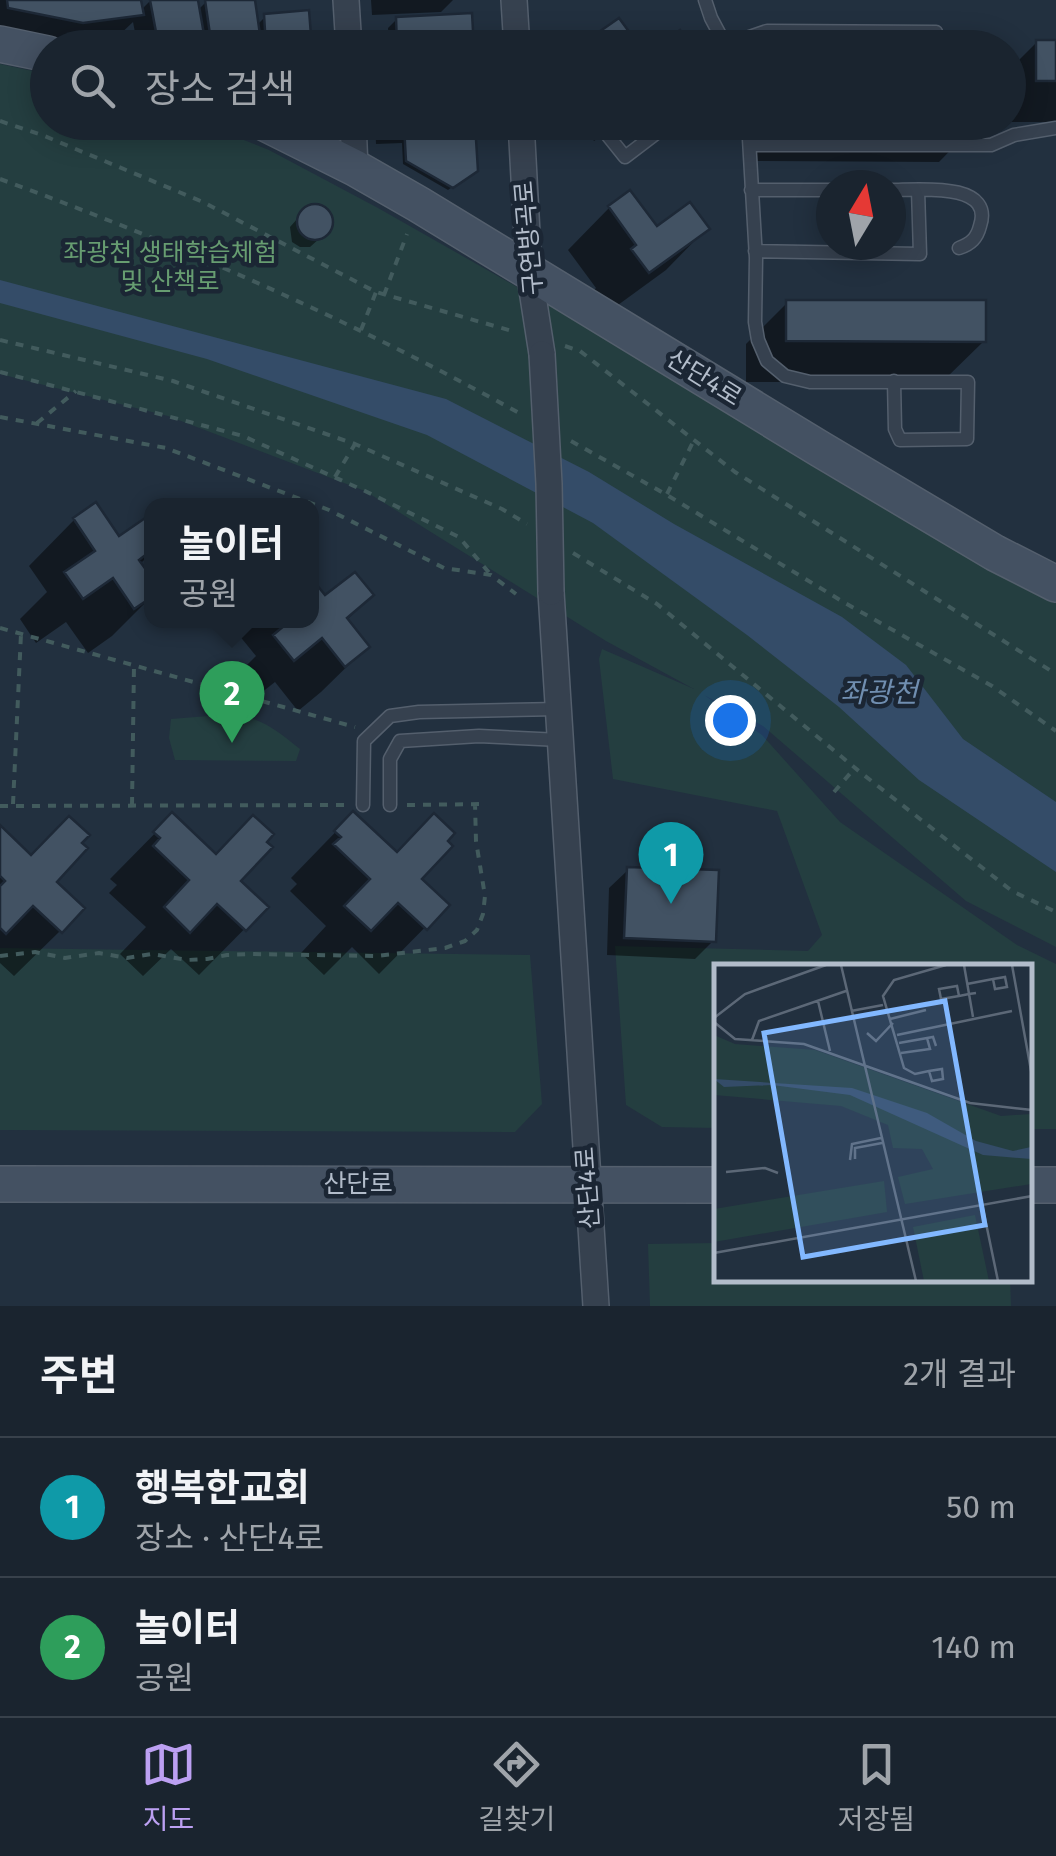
<!DOCTYPE html>
<html lang="ko">
<meta charset="utf-8">
<style>
body{margin:0;font-family:"Fira Sans","Noto Sans KR",sans-serif;background:#27303b;color:#f1f3f6}
.compass{position:absolute;left:816px;top:170px;width:90px;height:90px;border-radius:50%;background:#1a242f;box-shadow:0 5px 25px #0003;rotate:10deg}
.you{position:absolute;left:730px;top:720px;width:35px;height:35px;margin:-25px;border:8px solid #fff;border-radius:50%;background:#1a73e8;box-shadow:0 0 0 15px #1a73e833}
.badge{display:grid;place-items:center;width:65px;height:65px;border-radius:50%;background:#bca0f2;color:#fff;font-size:32px;font-weight:700}
.pin{position:absolute;translate:-50% -82px;filter:drop-shadow(0 2px 5px #0008)}
.pin::after{content:'';position:absolute;top:52px;width:35px;height:30px;background:inherit;clip-path:polygon(0 0,100% 0,50% 100%)}
.popup{position:absolute;left:144px;top:498px;width:175px;height:130px;box-sizing:border-box;display:grid;place-content:center;border-radius:20px;background:#1a242f;filter:drop-shadow(0 2px 8px #0005);font-size:32px;white-space:nowrap;color:#9fa4aa}
.popup b{font-size:38px;color:#f1f3f6}
.popup::after{content:'';position:absolute;left:50%;top:100%;margin-left:-20px;border:20px solid transparent;border-top-color:#1a242f}
.list{margin:0;padding:0;list-style:none}
h2{display:flex;justify-content:space-between;align-items:center;height:130px;margin:0;padding:0 40px;font-size:42px}
h2 small{font-size:32px;font-weight:400;color:#9fa4aa}
.list li{display:grid;grid-template-columns:65px 1fr auto;gap:30px;align-items:center;box-sizing:border-box;height:140px;padding:0 40px;border-top:2px solid #38414b}
.list b{display:block;font-size:38px;white-space:nowrap}
.list p{margin:0;font-size:32px;white-space:nowrap;color:#9fa4aa}
.list em{font-size:32px;font-style:normal;color:#9fa4aa}
.icon{flex:none;width:55px;height:55px;fill:none;stroke:currentColor;stroke-width:2;stroke-linecap:round;stroke-linejoin:round}
.map{position:relative;flex:none;width:1056px;height:1306px;overflow:hidden}
.search{position:absolute;background:#1a242f;box-shadow:0 5px 25px #0003;left:30px;right:30px;top:30px;height:110px;display:flex;align-items:center;gap:25px;box-sizing:border-box;padding:0 35px;border-radius:55px;color:#9fa4aa;font-size:38px}
.sheet{height:410px;background:#1a242f}
nav{display:flex;justify-content:space-around;align-items:center;box-sizing:border-box;height:140px;border-top:2px solid #38414b;background:#1a242f;font-size:28px;color:#9fa4aa}
nav a{display:grid;justify-items:center;gap:5px}
nav .on{color:#bca0f2}
.map>svg:first-child{display:block}
.green{fill:#243e40}
.water{fill:#344c68}
.shadow{fill:#0007}
.building{fill:#425263;stroke:#1d2836;stroke-width:2.5}
.lines{fill:none;stroke-linecap:round;stroke-linejoin:round}
.lane-casing{stroke:#545f6d;stroke-width:15}
.street-casing{stroke:#545f6d;stroke-width:28}
.secondary-casing{stroke:#545f6d;stroke-width:38}
.path{stroke:#425b5d;stroke-width:4;stroke-dasharray:8 8;stroke-linecap:butt}
.lane{stroke:#36414f;stroke-width:12}
.street{stroke:#36414f;stroke-width:25}
.secondary{stroke:#445162;stroke-width:35}
.street-bridge-casing{stroke:#545f6d;stroke-width:28;stroke-linecap:butt}
.street-bridge{stroke:#36414f;stroke-width:25}
.labels{text-anchor:middle;dominant-baseline:central;stroke-width:9;stroke-linejoin:round;paint-order:stroke}
.street-label{font-size:25px;fill:#b2bcca;stroke:#1b2634}
.park-label{font-size:25px;fill:#679d71;stroke:#1b2634}
.water-label{font-size:28px;font-style:italic;fill:#708eb0;stroke:#1b2634}
.inset-road{fill:none;stroke:#5c6877;stroke-width:2.5}
.view{fill:#82b8ff;fill-opacity:0.15;stroke:#82b8ff;stroke-width:5}
.inset-edge{fill:none;stroke:#b2bcca;stroke-width:5}
</style>
<div class="map">
<svg width="1056" height="1306" viewBox="0 0 1056 1306">
<rect width="100%" height="100%" fill="#22303f"/>
<path class="green" d="M0,64L47,74L48,122L201,123L269,150L378,208L679,379L825,474L1056,600V947L966,901L763,726L704,695L762,735L840,822L1017,945L1056,964V1129H1029L1028,966H716V1128L662,1127L626,1105L615,946L808,951L822,935L777,811L613,779L599,659L602,649L694,689L606,641L365,491L168,416L0,374Z
M233,714C264,719 276,730 300,749L296,761L175,760L169,738L171,719Z
M0,948L530,955L542,1104L515,1132L0,1130Z
M716,1243V1278L1010,1279L1011,1306H650L648,1244Z"/>
<path class="water" d="M0,280L446,399L589,472L674,524L842,617L906,665L963,739L1056,802V872L919,780L839,707L747,635L593,523L427,435L207,359L0,303Z"/>
<path class="shadow" d="M0,0H139L140,11L151,0H195L197,11L206,2L252,0L256,26L265,17L310,48H138L133,22L114,40L64,48L0,37Z
M371,0H453L441,12L372,15Z
M397,19L471,48H389L388,28Z
M598,36L637,48H586Z
M1037,42H1056V122H1008V71Z
M375,122H464L461,126L471,174L448,190L403,164L402,143L376,144Z
M581,122H621L594,141Z
M744,122H978L939,162L743,161Z
M629,193L656,230L707,228L666,270L607,313L591,293L596,288L568,250L609,208Z
M315,206L326,210L331,219L329,230L310,247H300L292,242L290,227L306,209Z
M787,303L984,341L942,382H746V344Z
M95,506L119,539L152,521V552L139,565L152,583V596L112,636L88,653L66,622L36,643L20,619L47,592L29,566L74,520Z
M312,583L325,599L371,595L346,621L367,647L321,692L298,711L275,682L247,704L229,683L256,656L234,629L242,620H312Z
M353,814L446,906L379,974L352,947L324,975L301,953L326,926L290,891L297,884L291,878Z
M172,816L266,907L199,975L171,949L143,976L120,954L146,927L109,893L117,885L110,879Z
M0,828L53,882L60,931L14,976L0,963Z
M628,870L713,941L695,959L607,955L609,888Z"/>
<path class="building" d="M7,0H141L144,15L83,23L8,8Z
M150,0H198L205,40L159,48Z
M205,0H255L262,48H212Z
M309,10L312,48H266L264,14Z
M472,13L474,48H397L396,17Z
M619,18L641,48H606L596,34Z
M680,30L692,48H655Z
M1036,40H1056V81H1036Z
M475,123L478,171L453,188L406,161L404,126Z
M630,190L657,226L690,202L710,229L649,273L631,249L636,245L608,206Z
M297 222a18 18 0 1 1 36 0a18 18 0 1 1-36 0Z
M786,300H986V342L786,341Z
M96,502L119,536L151,514L152,516V550L139,560L152,578V597L134,609L113,578L83,599L64,572L95,551L73,518Z
M355,572L374,595L347,618L370,647L345,667L322,638L294,661L273,635L291,620H312V579L325,595Z
M353,811L397,852L434,813L455,833L448,841L453,846L422,879L450,905L427,930L398,903L371,931L344,906L370,879L333,844L341,837L334,831Z
M172,812L216,854L253,815L274,834L267,842L273,847L241,881L269,907L246,931L217,904L190,933L164,907L189,880L153,846L160,838L153,832Z
M69,816L90,835L82,843L88,848L57,882L85,908L62,933L33,906L6,934L0,928V886L5,881L0,876V825L31,855Z
M627,867L719,870L716,942L624,938Z"/>
<g class="lines">
<defs>
<path id="lane" d="M705,0L711,18L727,48
M726,45L767,31L936,32
M597,122L625,157L671,122
M748,122L756,258L755,322L758,340L767,361L785,376L810,382H968L967,439L900,440L895,429L894,381
M750,145H991L1014,135L1056,128
M751,190H831
M891,190C916,190 995,181 980,226C977,238 971,244 959,248
M755,251L920,254L918,190
M363,805L364,741L390,716L419,712L558,709
M390,805V759L400,741L479,736L560,740"/>
<path id="street" d="M346,0L349,48
M514,0L517,48
M353,122L355,168
M521,122L529,271L542,354
M551,592L596,1306"/>
<path id="secondary" d="M0,44L48,54
M263,122L355,168L418,204L820,449L995,553L1056,584
M0,1184L716,1185
M1028,1185H1056"/>
</defs>
<use href="#lane" class="lane-casing"/>
<use href="#street" class="street-casing"/>
<use href="#secondary" class="secondary-casing"/>
<path class="path" d="M0,121L42,135L203,202L376,292L512,331
M0,179C178,244 353,321 519,413
M384,295L407,234
M361,330L376,292
M0,340L173,381L355,444L502,509L527,524
M565,346L580,351L735,472L1056,674
M0,372L243,436L365,491L459,537L491,575
M0,417L166,448L329,510L444,568L491,575L516,594
M37,423L76,391
M571,441L667,495L845,603L992,686L1056,731
M335,477L355,444
M667,494L694,440
M573,553L657,604L860,772L1012,891L1056,912
M0,628L355,727
M834,792L854,769
M13,804L21,634
M132,805L134,665
M407,805L487,804
M0,806L347,805
M0,956L35,952L65,958L99,953L127,958L152,954L187,960L207,959L227,955L251,954L376,956L445,948L465,941L477,930L483,914L485,896L476,841L475,804"/>
<use href="#lane" class="lane"/>
<use href="#street" class="street"/>
<use href="#secondary" class="secondary"/>
<defs>
<path id="street-bridge" d="M542,354L549,484L551,592"/>
</defs>
<use href="#street-bridge" class="street-bridge-casing"/>
<use href="#street-bridge" class="street-bridge"/>
</g>
<g class="labels">
<g class="street-label">
<text transform="translate(529 238) rotate(-95)">구연방곡로</text>
<text transform="translate(704 378) rotate(32)">산단4로</text>
<text x="358" y="1184">산단로</text>
<text transform="translate(588 1188) rotate(-94)">산단4로</text>
</g>
<g class="park-label">
<text x="170" y="253">좌광천 생태학습체험<tspan x="170" dy="29">및 산책로</tspan></text>
</g>
<g class="water-label">
<text x="879" y="692">좌광천</text>
</g>
</g>
<g transform="translate(714 964)">
<rect width="318" height="318" fill="#22303f"/>
<path d="M0,71L21,80L101,86L287,152L317,150V220L191,240L184,213L219,205L208,185L179,184L174,161L127,142L0,131ZM170,217L173,248L0,278V245ZM261,251L275,317H210L199,263Z" fill="#243e40"/>
<path d="M0,115L138,124L213,149L262,177L299,187L317,183V195L269,191L136,131L58,121L10,123Z" fill="#344c68"/>
<path class="inset-road" d="M127,1L202,317M250,1L259,53M298,1L318,112M253,20L279,15L291,13L293,23L281,25L279,15M245,32L243,22L225,25L227,35L245,32L255,30L262,29M104,37L116,87M137,47L169,41M0,54L31,30L112,1M176,55L212,46M0,58L21,75L90,80L256,139L318,146M153,69L162,77L179,59M183,71L298,47M38,76L45,57L132,27M185,79L219,73L222,82M187,89L216,85L213,74M215,107L218,117L229,115L228,105L215,107L201,110L190,104L169,32L180,16L232,1M141,195V184L168,179M136,196L138,180L167,174M12,208L51,204L64,209M268,240L284,317M0,289L318,232"/>
<path class="view" d="M231,37L271,261L89,293L50,69Z"/>
<rect width="318" height="318" class="inset-edge"/>
</g>
</svg>
<svg class="compass" viewBox="-18 -18 36 36"><path d="M0-13l5 13h-10z" fill="#e53935"/><path d="M0 13l5-13h-10z" fill="#9fa4aa"/></svg>
<div class="you"></div>
<div class="pin badge" style="left:671px;top:904px;background:#0f9aa8">1</div>
<div class="pin badge" style="left:232px;top:743px;background:#2e9e5b">2</div>
<div class="popup"><b>놀이터</b>공원</div>
<div class="search"><svg class="icon" aria-label="search" viewBox="0 0 24 24"><circle cx="10" cy="10" r="6"/><path d="M15 15l6 6"/></svg>장소 검색</div>
</div>
<section class="sheet">
<h2>주변<small>2개 결과</small></h2>
<ul class="list">
<li><span class="badge" style="background:#0f9aa8">1</span><div><b>행복한교회</b><p>장소 · 산단4로</p></div><em>50 m</em></li>
<li><span class="badge" style="background:#2e9e5b">2</span><div><b>놀이터</b><p>공원</p></div><em>140 m</em></li>
</ul>
</section>
<nav>
<a class="on"><svg class="icon" aria-label="map" viewBox="0 0 24 24"><path d="M3 6l6-2 6 2 6-2v14l-6 2-6-2-6 2zM9 4v14M15 6v14"/></svg>지도</a>
<a><svg class="icon" aria-label="directions" viewBox="0 0 24 24"><path d="M12 3l9 9-9 9-9-9zM9 14v-3h6M13 9l2 2-2 2"/></svg>길찾기</a>
<a><svg class="icon" aria-label="saved" viewBox="0 0 24 24"><path d="M7 4h10v16l-5-4-5 4z"/></svg>저장됨</a>
</nav>
